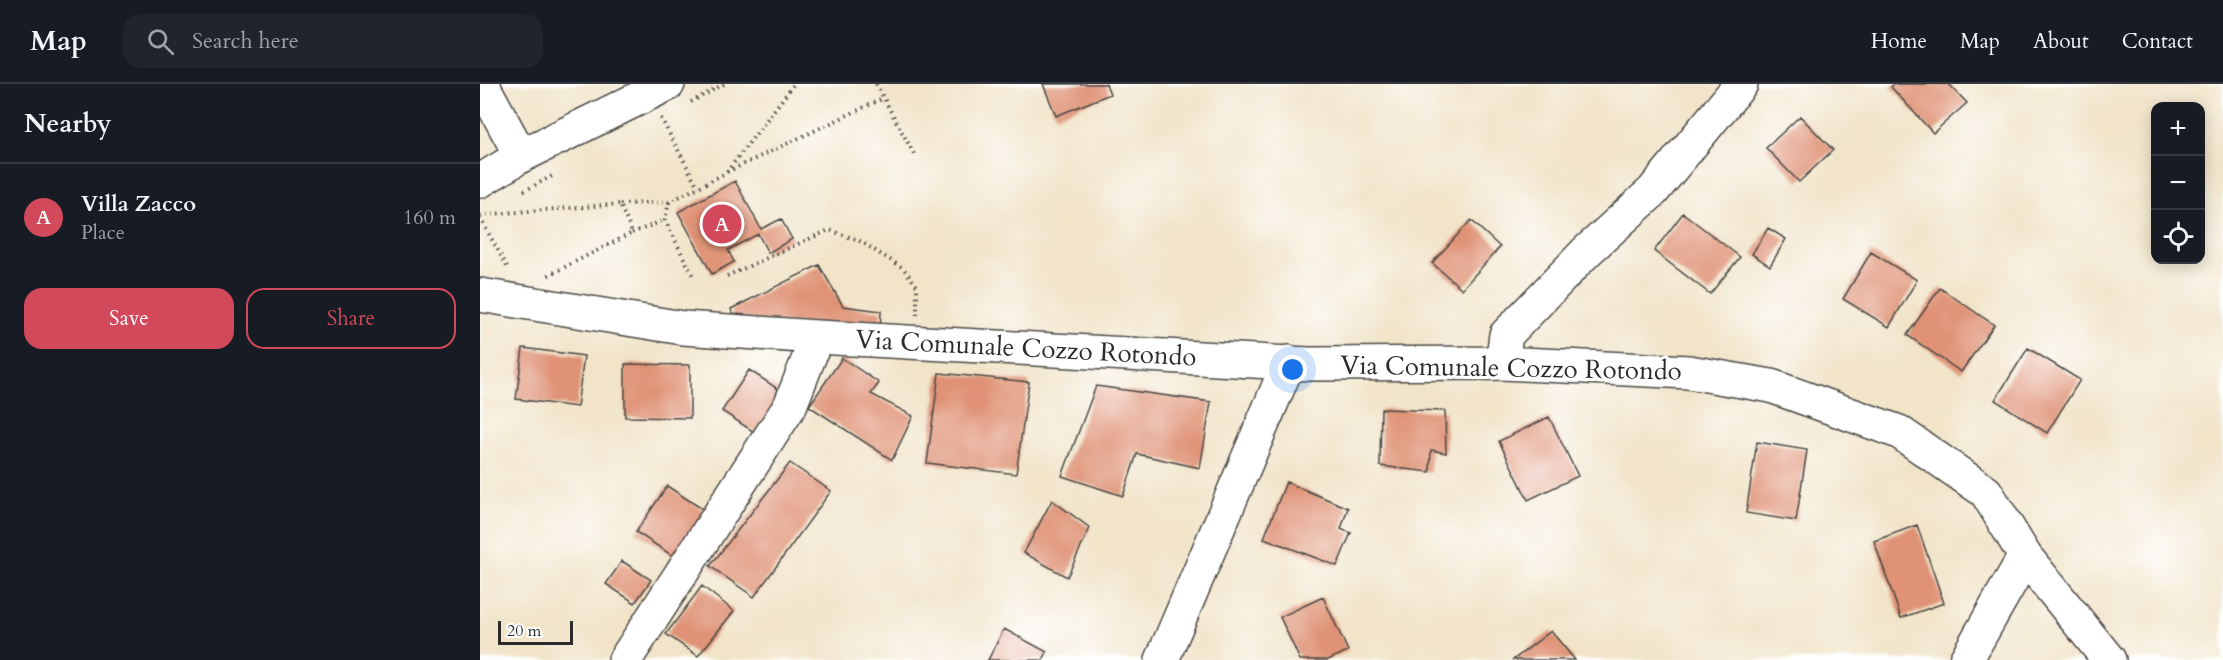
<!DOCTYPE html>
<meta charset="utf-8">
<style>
body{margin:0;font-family:Cardo,serif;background:#20242c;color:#f1f3f6}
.controls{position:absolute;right:18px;top:18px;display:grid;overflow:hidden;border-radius:12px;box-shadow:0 3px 15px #0003}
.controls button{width:54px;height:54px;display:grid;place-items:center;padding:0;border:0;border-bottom:2px solid #363941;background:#171b24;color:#f1f3f6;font:30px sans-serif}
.scale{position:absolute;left:18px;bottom:15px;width:75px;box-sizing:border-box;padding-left:6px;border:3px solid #2b2b2b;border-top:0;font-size:16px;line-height:21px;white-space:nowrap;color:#2b2b2b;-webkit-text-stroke:4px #fff;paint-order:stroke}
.you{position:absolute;left:813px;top:286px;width:21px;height:21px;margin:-15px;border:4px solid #fff;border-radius:50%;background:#1a73e8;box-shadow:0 0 0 9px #1a73e833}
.badge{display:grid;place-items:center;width:39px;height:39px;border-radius:50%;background:#d1495b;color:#fff;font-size:20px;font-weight:700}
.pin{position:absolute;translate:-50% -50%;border:3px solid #fff;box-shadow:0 2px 6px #0006}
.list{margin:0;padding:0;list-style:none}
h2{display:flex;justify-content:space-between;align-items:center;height:78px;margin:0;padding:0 24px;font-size:26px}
h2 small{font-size:20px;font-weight:400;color:#9ea1a6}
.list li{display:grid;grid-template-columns:39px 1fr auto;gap:18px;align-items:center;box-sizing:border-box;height:108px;padding:0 24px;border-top:2px solid #363941}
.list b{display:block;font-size:22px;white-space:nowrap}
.list p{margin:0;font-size:20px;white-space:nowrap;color:#9ea1a6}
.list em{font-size:20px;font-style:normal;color:#9ea1a6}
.actions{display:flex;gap:12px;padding:18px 24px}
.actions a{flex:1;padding:14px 0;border:2px solid #d1495b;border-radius:18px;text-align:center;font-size:21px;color:#d1495b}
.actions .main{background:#d1495b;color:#fff}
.icon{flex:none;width:33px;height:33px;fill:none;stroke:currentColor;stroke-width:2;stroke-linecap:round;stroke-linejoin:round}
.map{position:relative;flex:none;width:1743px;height:576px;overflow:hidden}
header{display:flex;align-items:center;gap:36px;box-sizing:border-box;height:84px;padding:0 30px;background:#171b24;border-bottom:2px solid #363941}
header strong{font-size:28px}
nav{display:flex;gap:33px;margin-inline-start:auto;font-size:21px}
.search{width:420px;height:54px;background:#20242c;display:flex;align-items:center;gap:15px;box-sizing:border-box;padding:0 21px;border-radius:18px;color:#9ea1a6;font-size:22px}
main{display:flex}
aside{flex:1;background:#171b24}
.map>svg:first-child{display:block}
.building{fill:#df9275}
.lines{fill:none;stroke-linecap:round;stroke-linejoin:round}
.minor-casing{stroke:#494743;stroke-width:36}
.path{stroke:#494743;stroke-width:4;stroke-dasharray:1.5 4.5;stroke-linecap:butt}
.minor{stroke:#fff;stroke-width:33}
.labels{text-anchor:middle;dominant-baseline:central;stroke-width:6;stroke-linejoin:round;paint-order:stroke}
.street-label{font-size:26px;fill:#2b2b2b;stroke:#fff}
</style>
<header>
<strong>Map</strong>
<div class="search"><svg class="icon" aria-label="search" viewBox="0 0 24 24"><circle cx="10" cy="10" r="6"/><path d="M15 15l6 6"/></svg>Search here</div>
<nav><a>Home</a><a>Map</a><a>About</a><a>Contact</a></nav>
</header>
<main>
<aside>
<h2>Nearby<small></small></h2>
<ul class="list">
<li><span class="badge">A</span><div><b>Villa Zacco</b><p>Place</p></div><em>160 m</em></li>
</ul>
<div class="actions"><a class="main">Save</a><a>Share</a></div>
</aside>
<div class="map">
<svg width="1743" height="576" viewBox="0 0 1743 576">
<rect width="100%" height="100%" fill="#fff"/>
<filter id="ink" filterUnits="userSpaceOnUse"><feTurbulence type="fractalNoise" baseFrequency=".0167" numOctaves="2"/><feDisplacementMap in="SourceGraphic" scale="12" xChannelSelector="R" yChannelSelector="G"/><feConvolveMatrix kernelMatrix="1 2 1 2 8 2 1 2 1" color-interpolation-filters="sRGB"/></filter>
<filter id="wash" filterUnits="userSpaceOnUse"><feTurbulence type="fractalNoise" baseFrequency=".008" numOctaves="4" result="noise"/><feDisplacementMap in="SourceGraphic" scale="24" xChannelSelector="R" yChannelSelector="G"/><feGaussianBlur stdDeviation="1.35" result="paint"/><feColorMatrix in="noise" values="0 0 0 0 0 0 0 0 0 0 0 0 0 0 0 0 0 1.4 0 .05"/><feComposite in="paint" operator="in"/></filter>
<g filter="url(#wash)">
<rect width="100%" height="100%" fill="#f1e4c9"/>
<g id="blocks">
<path class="building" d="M563,0H626L630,10L576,32Z
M1414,0H1469L1487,19L1453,49L1411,3Z
M1320,32L1353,66L1319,98L1286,64Z
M255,97L281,145L301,135L312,155L288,169L278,150L248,166L254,178L232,190L198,128Z
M1203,129L1260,173L1230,210L1174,167Z
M991,136L1020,163L982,205L952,179Z
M1288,144L1306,155L1290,182L1272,170Z
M1391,168L1437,196L1409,243L1363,215Z
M339,181L363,222L401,227L400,247L254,236L251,225Z
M1460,204L1514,241L1481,288L1427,251Z
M43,264L104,272L97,323L36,315Z
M1548,264L1600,296L1567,349L1515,316Z
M362,274L399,299L391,310L433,332L412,376L329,322Z
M145,280L210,281V334L145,333Z
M269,286L307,311L280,352L242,327Z
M459,289L549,298L536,390L447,379Z
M616,302L731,318L720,384L657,370L643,412L582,392Z
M901,325L965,327L966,369L951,366L950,388L900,382Z
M1069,333L1098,392L1048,416L1019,357Z
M1277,358L1327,366L1316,437L1266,429Z
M310,379L351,407L274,513L230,482Z
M806,398L868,424L861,445L871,449L857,482L784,454Z
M187,402L230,430L199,476L156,448Z
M572,416L610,444L587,493L544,469Z
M1437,441L1464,519L1421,534L1394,457Z
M142,477L171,496L155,519L126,500Z
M222,502L254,527L218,572L186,550Z
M843,513L868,567L848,576H820L800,533Z
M524,545L567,568L563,576H508Z
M1071,547L1095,576H1033Z"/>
</g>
</g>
<g filter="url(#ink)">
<use href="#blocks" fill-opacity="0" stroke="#494743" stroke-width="1.5"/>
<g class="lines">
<defs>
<path id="minor" d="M2,0L41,72
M0,97L41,72L188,0
M0,211L203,244L337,253L829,280L1022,279L1209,288L1291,302L1419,348L1506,408L1545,472L1629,576
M1022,279L1026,251L1106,168L1173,107L1261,0
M145,576L310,322L337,253
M682,576L809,278
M1486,576L1545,472"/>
</defs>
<use href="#minor" class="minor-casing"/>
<path class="path" d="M396,0L435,72
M211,18L244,0
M181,34L218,103
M247,88L404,14
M44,107L74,91
M189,118L185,136L213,192
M140,120L189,118L246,89L314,0
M0,131L140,120L152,149L67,192
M0,134L29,186
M152,149L185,136
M247,192L349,146L378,156L423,184L437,202V231"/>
<use href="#minor" class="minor"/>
</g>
</g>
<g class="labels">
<g class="street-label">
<text transform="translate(546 264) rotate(3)">Via Comunale Cozzo Rotondo</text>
<text transform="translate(1031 284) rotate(1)">Via Comunale Cozzo Rotondo</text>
</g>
</g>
</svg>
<div class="controls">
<button>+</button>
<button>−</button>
<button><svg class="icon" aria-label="locate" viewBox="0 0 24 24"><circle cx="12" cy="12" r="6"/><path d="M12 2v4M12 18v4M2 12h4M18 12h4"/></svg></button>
</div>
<div class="scale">20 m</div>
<div class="you"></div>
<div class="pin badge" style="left:242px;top:140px">A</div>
</div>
</main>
